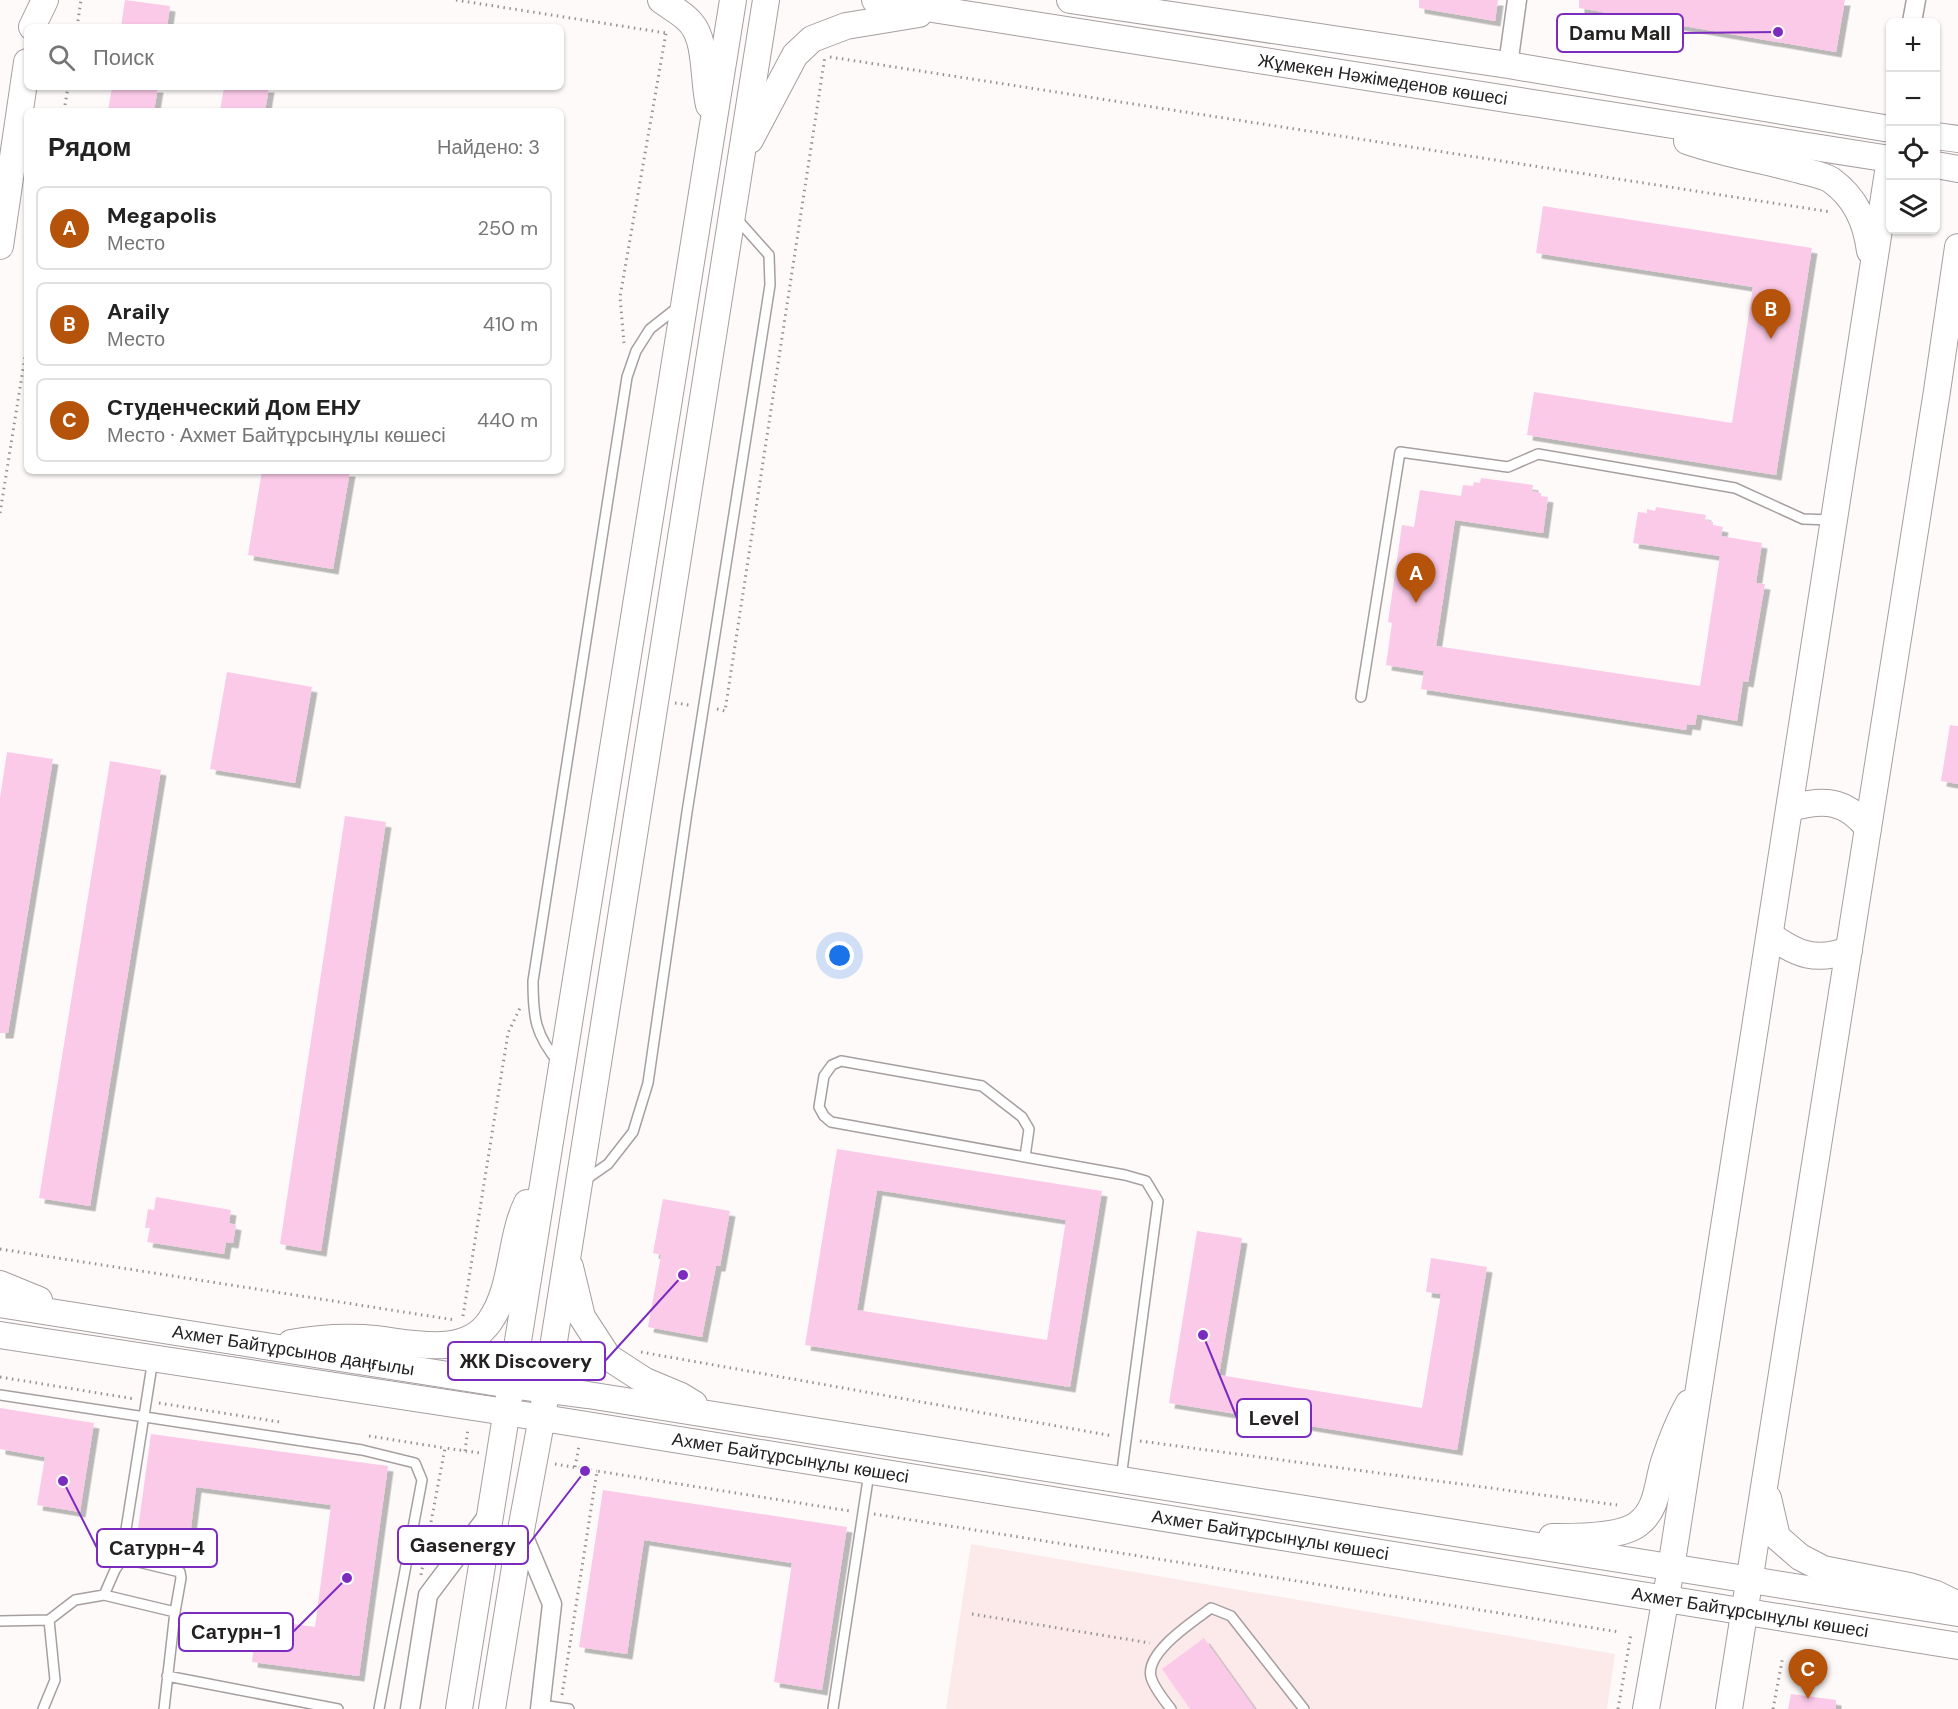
<!DOCTYPE html>
<html lang="ru">
<meta charset="utf-8">
<style>
body{margin:0;font-family:"DM Sans",sans-serif;background:#f2f2f2;color:#222}
.controls{position:absolute;right:18px;top:18px;display:grid;overflow:hidden;border-radius:9px;box-shadow:0 2px 4px #0004}
.controls button{width:54px;height:54px;display:grid;place-items:center;padding:0;border:0;border-bottom:2px solid #e0e0e0;background:#fff;color:#222;font:30px sans-serif}
.you{position:absolute;left:840px;top:956px;width:21px;height:21px;margin:-15px;border:4px solid #fff;border-radius:50%;background:#1a73e8;box-shadow:0 0 0 9px #1a73e833}
.badge{display:grid;place-items:center;width:39px;height:39px;border-radius:50%;background:#b45309;color:#fff;font-size:20px;font-weight:700}
.pin{position:absolute;translate:-50% -50px;filter:drop-shadow(0 2px 3px #0008)}
.pin::after{content:'';position:absolute;top:32px;width:21px;height:18px;background:inherit;clip-path:polygon(0 0,100% 0,50% 100%)}
.list{margin:0;padding:0;list-style:none}
h2{display:flex;justify-content:space-between;align-items:center;height:78px;margin:0;padding:0 24px;font-size:26px}
h2 small{font-size:20px;font-weight:400;color:#767676}
.list li{display:grid;grid-template-columns:39px 1fr auto;gap:18px;align-items:center;box-sizing:border-box;height:84px;margin:0 12px 12px;padding:0 12px;border:2px solid #e0e0e0;border-radius:9px}
.list b{display:block;font-size:22px;white-space:nowrap}
.list p{margin:0;font-size:20px;white-space:nowrap;color:#767676}
.list em{font-size:20px;font-style:normal;color:#767676}
.icon{flex:none;width:33px;height:33px;fill:none;stroke:currentColor;stroke-width:2;stroke-linecap:round;stroke-linejoin:round}
.map{position:relative;flex:none;width:1958px;height:1709px;overflow:hidden}
.search{position:absolute;background:#fff;box-shadow:0 2px 4px #0004;left:24px;top:24px;width:540px;height:66px;display:flex;align-items:center;gap:15px;box-sizing:border-box;padding:0 21px;border-radius:9px;color:#767676;font-size:22px}
.panel{position:absolute;background:#fff;box-shadow:0 2px 4px #0004;left:24px;top:108px;width:540px;height:366px;border-radius:9px}
.map>svg:first-child{display:block}
.built{fill:#fceaeb}
.building{fill:#fbcae8;fill-rule:evenodd;filter:url(#shadow)}
.lines{fill:none;stroke-linecap:round;stroke-linejoin:round}
.lane-casing{stroke:#a79e9f;stroke-width:12}
.street-casing{stroke:#a79e9f;stroke-width:21}
.secondary-casing{stroke:#a79e9f;stroke-width:28}
.path{stroke:#969393;stroke-width:3;stroke-dasharray:1.5 4.5;stroke-linecap:butt}
.lane{stroke:#fff;stroke-width:9}
.street{stroke:#fff;stroke-width:18}
.secondary{stroke:#fff;stroke-width:26}
.labels{text-anchor:middle;dominant-baseline:central;stroke-width:4.5;stroke-linejoin:round;paint-order:stroke}
.street-label{font-size:18px;fill:#242121;stroke:#fff}
.leader{fill:none;stroke:#7b2cbf;stroke-width:2}
.callout-dot{fill:#7b2cbf;stroke:#fff;stroke-width:2}
.callout{fill:#fff;stroke:#7b2cbf;stroke-width:2}
.callout-label{font-size:20px;text-anchor:middle;font-weight:bold;fill:#242121}
</style>
<div class="map">
<svg width="1958" height="1709" viewBox="0 0 1958 1709">
<defs>
<filter id="shadow"><feDropShadow dx="5.5" dy="5.5" stdDeviation="0" flood-color="#0004"/></filter>
</defs>
<rect width="100%" height="100%" fill="#fefafa"/>
<path class="built" d="M971,1544L1615,1654L1607,1709H946Z"/>
<path class="building" d="M125,0L170,6L167,27H121Z
M1419,0H1498L1495,21L1419,8Z
M1579,0H1845L1836,52L1579,8Z
M112,87H158L154,111H108Z
M224,87H269L265,111H220Z
M1543,206L1812,248L1776,475L1527,435L1534,392L1732,423L1753,287L1536,253Z
M262,471H350L333,569L248,555Z
M1481,478L1533,485L1532,491L1541,493V496L1548,497L1543,533L1455,520L1436,646L1700,686L1720,556L1633,543L1638,512L1647,513V509L1655,511L1656,507L1706,515L1705,520L1713,522V525L1723,527L1721,536L1762,543L1756,583L1765,584L1748,682L1743,681L1737,721L1697,714L1695,725L1687,724L1686,730L1421,689L1424,671L1386,665L1392,623L1388,622L1402,525L1414,527L1420,490L1461,496L1463,485L1473,486L1474,482L1480,483Z
M227,672L312,687L295,783L210,769Z
M1950,725L1958,726V784L1941,781Z
M7,752L53,759L8,1033H0V798Z
M110,761L161,770L90,1206L39,1198Z
M345,816L386,822L321,1251L280,1244Z
M837,1149L1102,1191L1070,1387L805,1345ZM877,1190L1066,1220L1047,1340L857,1310Z
M156,1197L231,1210L229,1223L236,1225L233,1243L226,1242L224,1254L147,1242L150,1228H145L148,1209L154,1210Z
M663,1199L730,1211L720,1266H716L702,1337L648,1327L661,1255L653,1253Z
M1197,1231L1242,1238L1219,1375L1422,1408L1441,1294L1426,1292L1431,1258L1487,1267L1457,1450L1169,1403Z
M0,1408L94,1423L80,1512L37,1505L45,1457L0,1449Z
M151,1434L388,1466L359,1676L252,1662L257,1619L315,1627L331,1505L196,1487L190,1536L138,1529Z
M603,1490L847,1527L822,1690L774,1682L792,1563L644,1540L627,1654L579,1647Z
M1204,1638L1255,1709H1190L1162,1669Z
M1791,1694L1836,1700V1709H1788Z"/>
<g class="lines">
<defs>
<path id="lane" d="M1361,697L1400,452L1508,467L1538,454L1735,488L1803,519L1832,520
M559,1063C535,1035 533,1017 533,981L627,377L636,351L650,329L678,307
M1025,1157L1029,1129L1022,1117L982,1086L841,1061L832,1065L824,1076L819,1107L824,1116L831,1122L1125,1175L1146,1181L1158,1201L1121,1478
M585,1180L608,1164L633,1132L648,1083L687,812L770,285L769,255L736,218
M0,1395L362,1450L415,1463L422,1480L379,1709
M121,1561L153,1359
M104,1595L115,1570L121,1561L130,1560L180,1572L181,1578L175,1612L164,1709
M0,1621L49,1620L75,1600L104,1595L175,1612
M167,1676L338,1709
M541,1705L569,1709
M43,1709L55,1680L49,1620
M833,1709L869,1473
M1171,1709C1164,1700 1154,1688 1151,1677C1145,1652 1194,1621 1211,1608L1231,1616L1304,1709"/>
<path id="street" d="M1912,22L1916,0
M1508,65L1517,0
M521,1530L552,1604L540,1709
M410,1709L428,1595L489,1514"/>
<g id="secondary">
<path d="M661,0C670,7 684,14 691,23C707,41 703,81 709,105"/>
<path id="s1" d="M875,0L1890,159"/>
<path d="M1070,0L1508,65L1890,129"/>
<path d="M32,27L45,0"/>
<path d="M1936,136L1958,139"/>
<path d="M750,140L795,55L812,39L846,26L919,14"/>
<path d="M1687,141C1724,154 1763,160 1800,170C1810,173 1823,175 1831,180C1856,198 1866,222 1870,251"/>
<path d="M1936,165L1958,169"/>
<path d="M0,246L27,62"/>
<path d="M1790,808C1823,799 1845,799 1868,828"/>
<path d="M1770,935C1797,955 1816,962 1849,950"/>
<path d="M570,1267L582,1317L608,1357L645,1381L681,1396L694,1404"/>
<path d="M0,1284L39,1300"/>
<path id="s2" d="M0,1304L511,1385L588,1395L1958,1613"/>
<path id="s3" d="M0,1335L506,1412L1958,1646"/>
<path d="M291,1343C316,1338 339,1337 364,1338C403,1340 463,1361 490,1321C514,1286 509,1240 527,1203"/>
<path d="M1768,1498L1777,1537L1800,1557L1823,1569L1909,1586L1936,1594L1952,1602"/>
<path d="M1552,1537C1574,1537 1620,1538 1638,1524C1658,1509 1657,1484 1664,1462C1671,1441 1678,1422 1689,1403"/>
<path d="M459,1709L733,0"/>
<path d="M492,1709L521,1530L542,1417L766,0"/>
<path d="M1646,1709L1671,1568L1890,159"/>
<path d="M1729,1709L1937,391L1958,247"/>
</g>
</defs>
<use href="#lane" class="lane-casing"/>
<use href="#street" class="street-casing"/>
<use href="#secondary" class="secondary-casing"/>
<path class="path" d="M456,0L666,33
M77,27L81,0
M830,57L1831,212
M64,111L68,87
M624,343L620,297L666,33
M0,513L27,344
M675,703L689,705
M717,709L725,711L825,56
M0,1249L455,1320
M463,1316L508,1033L520,1008
M641,1352L1113,1436
M572,1365L589,1368
M0,1377L135,1399
M159,1403L280,1422
M369,1436L445,1448
M1140,1441L1617,1505
M465,1451L468,1429
M555,1464L597,1471
M575,1467L579,1446
M874,1514L1619,1632
M421,1575L445,1448L480,1453
M972,1614L1150,1643
M562,1695L597,1471L850,1511
M1618,1709L1631,1634
M1773,1709L1783,1656"/>
<use href="#lane" class="lane"/>
<use href="#street" class="street"/>
<use href="#secondary" class="secondary"/>
</g>
<g class="labels">
<g class="street-label">
<text stroke="none"><textPath href="#s1" startOffset="514">Жұмекен Нәжімеденов көшесі</textPath></text>
<text stroke="none"><textPath href="#s2" startOffset="297">Ахмет Байтұрсынов даңғылы</textPath></text>
<text stroke="none"><textPath href="#s3" startOffset="800">Ахмет Байтұрсынұлы көшесі</textPath></text>
<text stroke="none"><textPath href="#s3" startOffset="1286">Ахмет Байтұрсынұлы көшесі</textPath></text>
<text stroke="none"><textPath href="#s3" startOffset="1772">Ахмет Байтұрсынұлы көшесі</textPath></text>
</g>
</g>
<path class="leader" d="M1778 32L1683 33M683 1275L605 1361M1203 1335L1237 1418M585 1471L528 1545M63 1481L97 1548M347 1578L293 1632"/>
<g class="callout-dot">
<circle cx="1778" cy="32" r="6"/>
<circle cx="683" cy="1275" r="6"/>
<circle cx="1203" cy="1335" r="6"/>
<circle cx="585" cy="1471" r="6"/>
<circle cx="63" cy="1481" r="6"/>
<circle cx="347" cy="1578" r="6"/>
</g>
<g class="callout">
<rect x="1557" y="14" width="126" height="38" rx="6"/>
<rect x="448" y="1342" width="157" height="38" rx="6"/>
<rect x="1237" y="1399" width="74" height="38" rx="6"/>
<rect x="398" y="1526" width="130" height="38" rx="6"/>
<rect x="97" y="1529" width="120" height="38" rx="6"/>
<rect x="179" y="1613" width="114" height="38" rx="6"/>
</g>
<g class="callout-label">
<text x="1620" y="40">Damu Mall</text>
<text x="526" y="1368">ЖК Discovery</text>
<text x="1274" y="1425">Level</text>
<text x="463" y="1552">Gasenergy</text>
<text x="157" y="1555">Сатурн-4</text>
<text x="236" y="1639">Сатурн-1</text>
</g>
</svg>
<div class="controls">
<button>+</button>
<button>−</button>
<button><svg class="icon" aria-label="locate" viewBox="0 0 24 24"><circle cx="12" cy="12" r="6"/><path d="M12 2v4M12 18v4M2 12h4M18 12h4"/></svg></button>
<button><svg class="icon" aria-label="layers" viewBox="0 0 24 24"><path d="M12 4l9 5-9 5-9-5zM3 14l9 5 9-5"/></svg></button>
</div>
<div class="you"></div>
<div class="pin badge" style="left:1416px;top:603px">A</div>
<div class="pin badge" style="left:1771px;top:339px">B</div>
<div class="pin badge" style="left:1808px;top:1699px">C</div>
<div class="search"><svg class="icon" aria-label="search" viewBox="0 0 24 24"><circle cx="10" cy="10" r="6"/><path d="M15 15l6 6"/></svg>Поиск</div>
<section class="panel">
<h2>Рядом<small>Найдено: 3</small></h2>
<ul class="list">
<li><span class="badge">A</span><div><b>Megapolis</b><p>Место</p></div><em>250 m</em></li>
<li><span class="badge">B</span><div><b>Araily</b><p>Место</p></div><em>410 m</em></li>
<li><span class="badge">C</span><div><b>Студенческий Дом ЕНУ</b><p>Место · Ахмет Байтұрсынұлы көшесі</p></div><em>440 m</em></li>
</ul>
</section>
</div>
